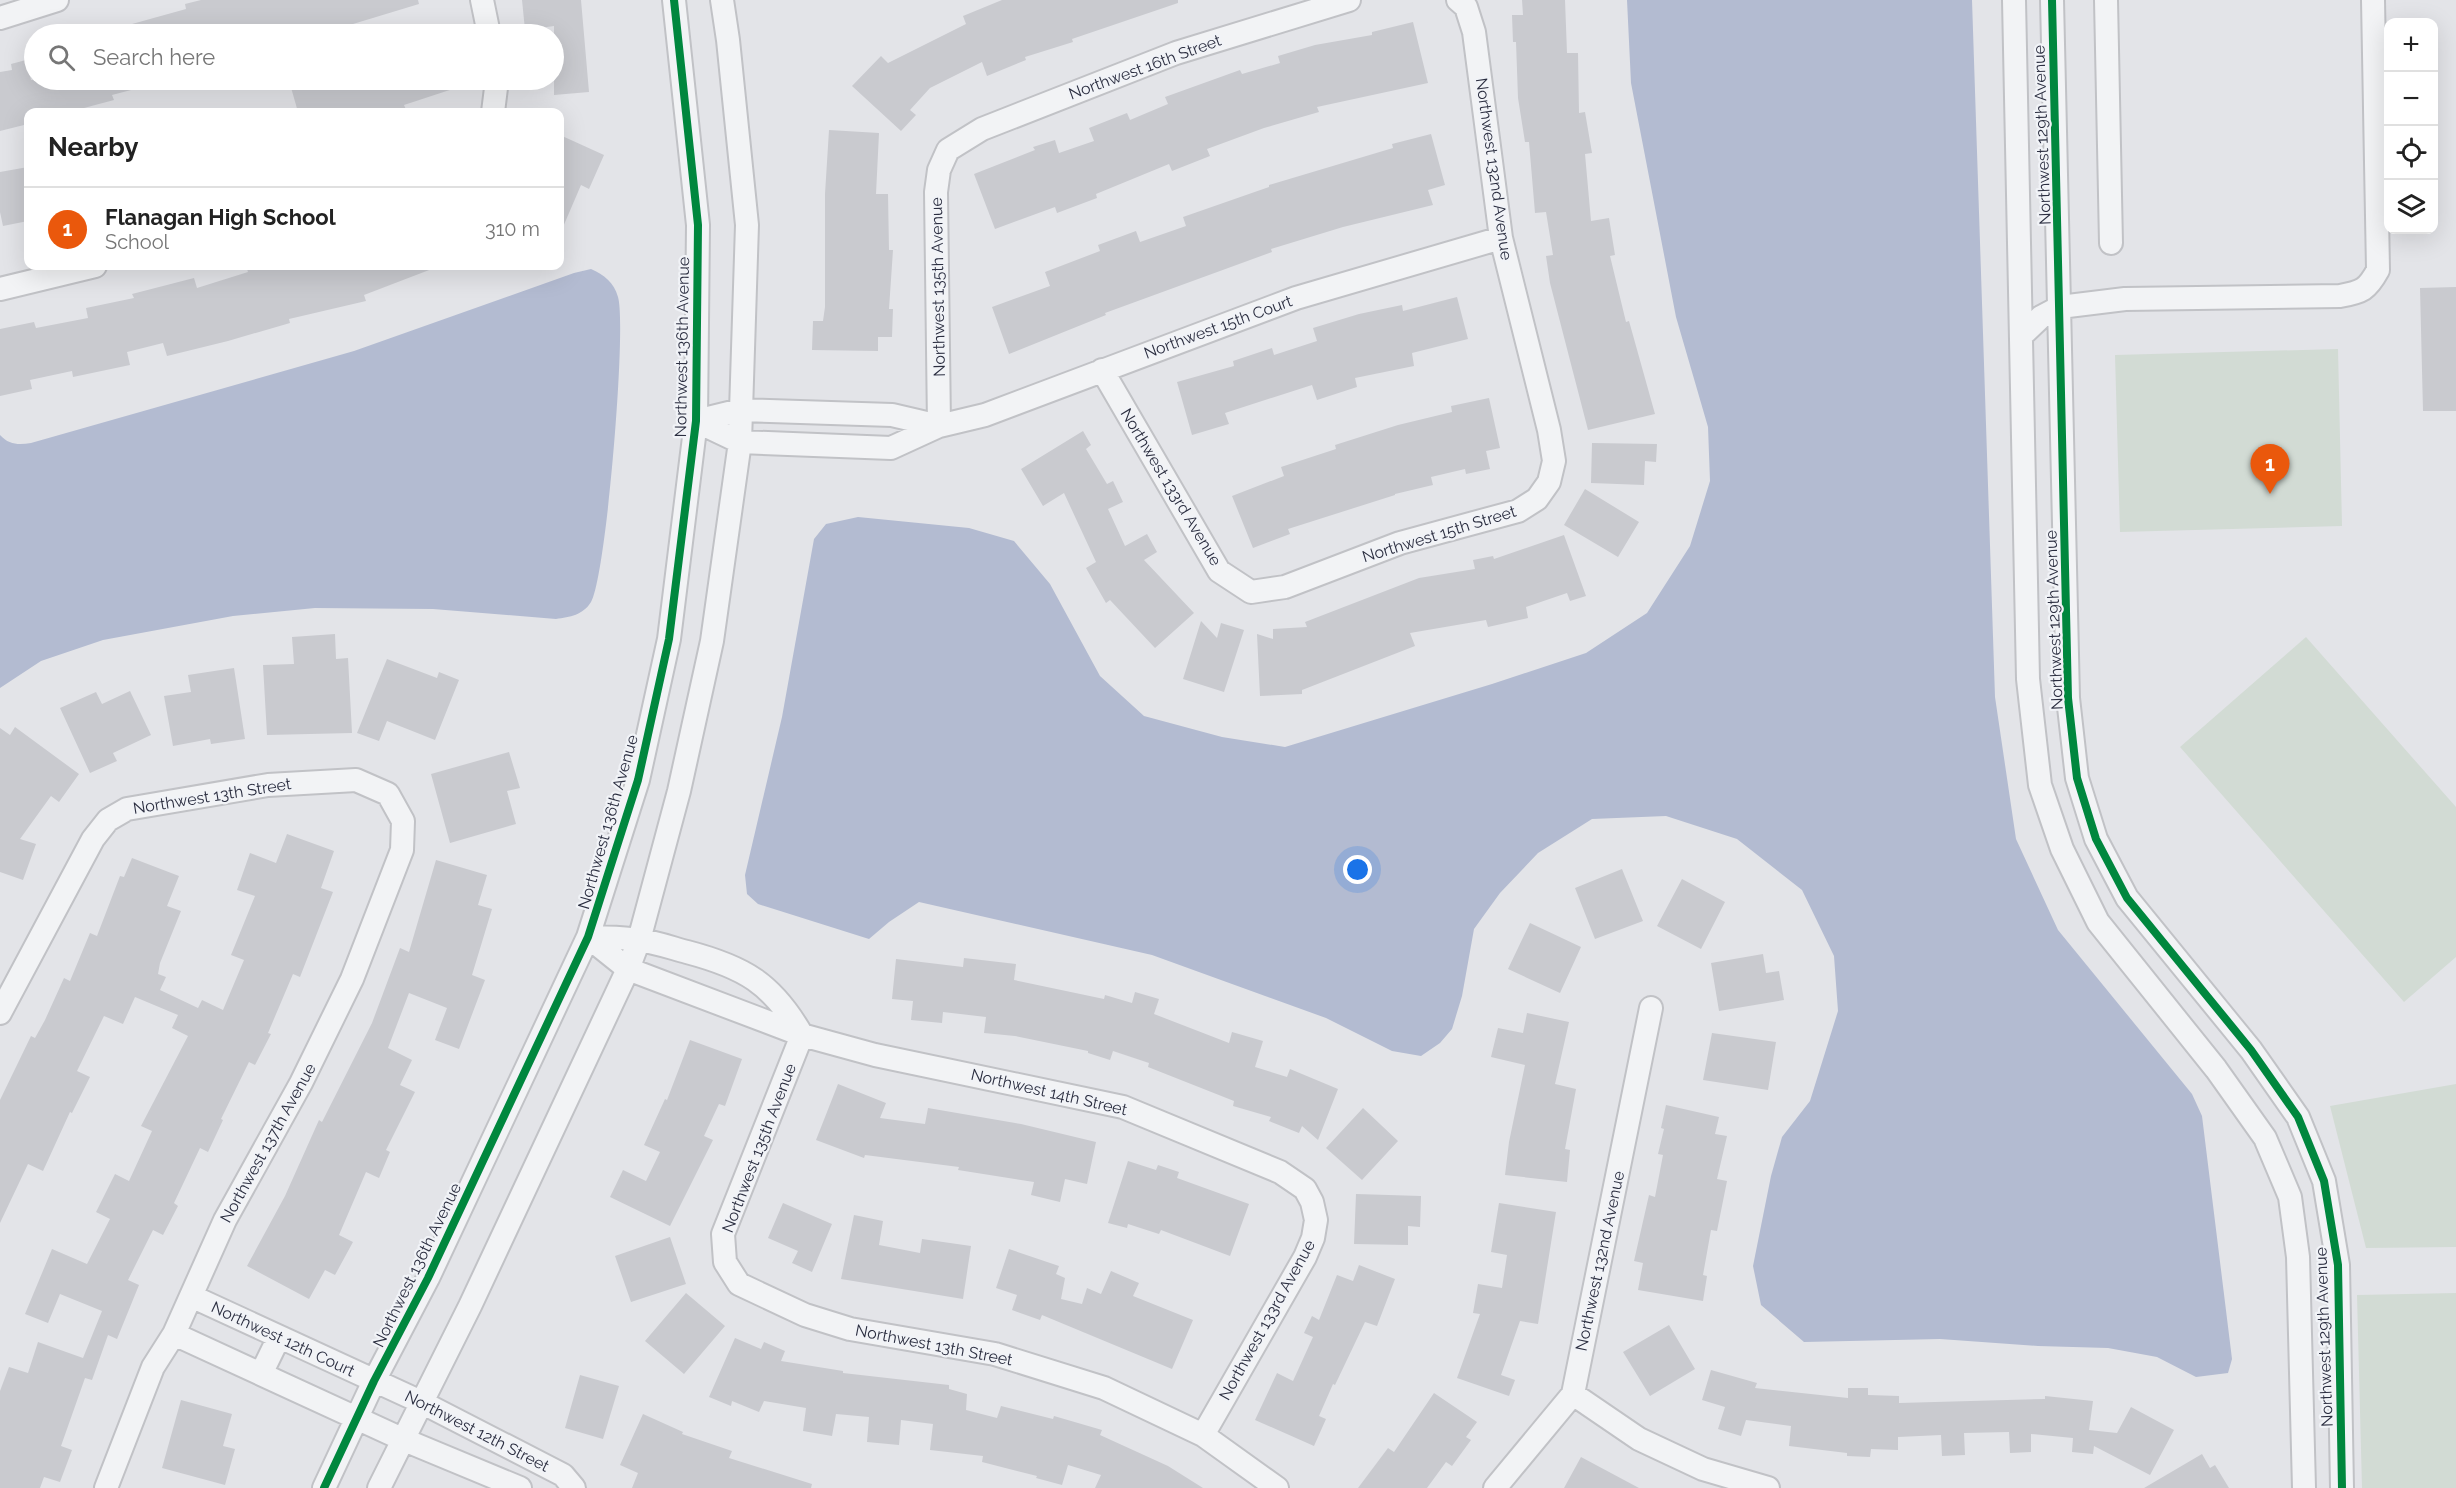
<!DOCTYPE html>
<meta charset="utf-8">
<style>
body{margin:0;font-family:Raleway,sans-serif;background:#f2f2f2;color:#222}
.controls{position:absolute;right:18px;top:18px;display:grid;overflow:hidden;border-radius:12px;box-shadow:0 6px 24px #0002}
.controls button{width:54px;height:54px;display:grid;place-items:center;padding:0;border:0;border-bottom:2px solid #e0e0e0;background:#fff;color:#222;font:30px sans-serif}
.you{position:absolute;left:1358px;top:870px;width:21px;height:21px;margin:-15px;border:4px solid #fff;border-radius:50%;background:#1a73e8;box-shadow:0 0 0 9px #1a73e833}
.badge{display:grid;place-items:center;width:39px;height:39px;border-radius:50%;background:#ea580c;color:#fff;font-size:20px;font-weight:700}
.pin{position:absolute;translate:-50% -50px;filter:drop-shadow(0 2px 3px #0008)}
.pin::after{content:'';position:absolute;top:32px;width:21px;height:18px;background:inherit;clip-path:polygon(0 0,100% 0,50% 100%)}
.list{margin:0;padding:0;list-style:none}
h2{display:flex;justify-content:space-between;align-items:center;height:78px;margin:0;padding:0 24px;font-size:26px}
h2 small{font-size:20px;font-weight:400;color:#767676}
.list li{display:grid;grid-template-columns:39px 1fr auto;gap:18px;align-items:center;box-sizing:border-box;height:84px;padding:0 24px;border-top:2px solid #e0e0e0}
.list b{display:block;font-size:22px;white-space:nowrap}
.list p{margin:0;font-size:20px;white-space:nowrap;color:#767676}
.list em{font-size:20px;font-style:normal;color:#767676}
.icon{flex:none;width:33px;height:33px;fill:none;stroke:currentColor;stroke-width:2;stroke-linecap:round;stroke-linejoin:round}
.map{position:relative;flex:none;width:2456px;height:1488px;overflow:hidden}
.search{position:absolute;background:#fff;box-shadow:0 6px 24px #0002;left:24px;top:24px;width:540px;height:66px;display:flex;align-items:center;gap:15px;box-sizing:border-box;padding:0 21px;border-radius:33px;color:#767676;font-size:22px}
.panel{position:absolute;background:#fff;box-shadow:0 6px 24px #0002;left:24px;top:108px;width:540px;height:162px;border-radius:12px}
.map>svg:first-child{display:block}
.green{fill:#d2dbd4}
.water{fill:#b3bbd1}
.building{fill:#c9cacf}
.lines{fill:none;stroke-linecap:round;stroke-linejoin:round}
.minor-casing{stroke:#c1c2c6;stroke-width:26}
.minor{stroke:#f2f3f5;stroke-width:22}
.cycleway-casing{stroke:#f1f3f7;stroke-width:11}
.cycleway{stroke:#00873e;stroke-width:8}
.labels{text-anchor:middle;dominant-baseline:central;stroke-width:4.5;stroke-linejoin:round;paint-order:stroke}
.street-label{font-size:16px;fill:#2b2e40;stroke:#f1f3f7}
</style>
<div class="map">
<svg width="2456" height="1488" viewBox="0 0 2456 1488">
<rect width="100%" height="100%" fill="#e3e4e8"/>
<path class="green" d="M2338,349L2342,526L2120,532L2115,355Z
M2306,637L2456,807V957L2404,1002L2180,747Z
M2456,1084V1247L2366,1248L2330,1106Z
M2456,1293V1488H2362L2357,1295Z"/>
<path class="water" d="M1627,0H1972L1995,697L2016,839L2058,930L2192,1094L2202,1116L2232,1359L2228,1373L2196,1377L2157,1357L2108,1348L2038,1346L1940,1339L1804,1342L1761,1305L1753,1266L1771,1176L1782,1137L1810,1101L1838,1011L1834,956L1802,890L1737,839L1666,816L1592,819L1538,853L1500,893L1474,929L1462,996L1452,1029L1440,1043L1421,1056L1392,1051L1326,1018L1152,955L919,902L889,922L869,939L758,904L747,894L745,875L782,717L814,539L826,524L858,517L969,528L1014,541L1050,584L1100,676L1144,716L1222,737L1285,747L1492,684L1586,653L1647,613L1690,546L1710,481L1708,427L1676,317L1631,83Z
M591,269C604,275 614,282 618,297C627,327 606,578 591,602C583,615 570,617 556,619L433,609L315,608L233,616L103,640L41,661L0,688V435C9,445 19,445 31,443L354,351L574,273Z"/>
<path class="building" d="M201,0H418L419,4L320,34H114V29L186,9L185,4Z
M522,0H581L589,92L554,95V26L525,30Z
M1002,0H1178V3L1072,39L1073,42L1025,57L1026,60L987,76L982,62L930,88L910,110L916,115L901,131L852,86L881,56L888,63L966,24L963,16Z
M1522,0H1565L1567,53H1578L1579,113L1585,112L1592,153L1585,154L1591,221L1609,218L1615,255L1610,256L1626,322L1629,321L1655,414L1588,430L1550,283L1546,256L1553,255L1546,212L1535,213L1529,142H1525L1518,98L1516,42H1513L1512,15H1523Z
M1413,22L1428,83L1317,107L1319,112L1264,128L1207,149L1210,156L1172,171L1169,164L1096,194L1097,198L1057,213L1055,207L995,229L974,174L1035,150L1033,147L1055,140L1059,153L1094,141L1089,128L1127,113L1130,120L1168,104L1165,97L1240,70L1242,74L1280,63L1278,56L1315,45L1372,35V32Z
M26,60L31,80H149L150,85L112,95L114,100L69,112H28V124L0,131V72L12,70L11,64Z
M308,80H471V83L404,105L407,112H298L290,84Z
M829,130L879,133L876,194H888L889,250H893L889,309H893L892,337H878V351L812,350L813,321H823L825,307V194Z
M1431,134L1445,185L1428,190L1433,205L1343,227L1271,249L1272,252L1105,313L1106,315L1009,354L992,307L1050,286L1045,272L1100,251L1098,245L1136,231L1140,242L1186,226L1183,217L1269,187V185L1393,148L1392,144Z
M560,135L604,155L589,189L581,185L560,234Z
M28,167V221L3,226L0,212V172Z
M246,266H437V267L364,295L366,301L289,319L290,323L228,341L167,356L163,343L127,352L130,365L73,377L72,371L30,380L32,389L0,396V329L34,322L36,328L88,318L86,308L134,298L132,294L194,278L197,288L248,272Z
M2456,287V411H2423L2420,288Z
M1457,297L1468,339L1412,353L1414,366L1355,378L1357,387L1317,400L1312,385L1225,413L1229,424L1192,435L1177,382L1234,366L1233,361L1272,348L1274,355L1317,341L1313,328L1359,314L1402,305L1403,311Z
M1489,398L1500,448L1486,451L1490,469L1466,474L1465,469L1431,477L1433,485L1395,494V495L1288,529L1290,534L1253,548L1232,496L1284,476L1281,467L1336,449L1335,445L1398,425L1452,412L1451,406Z
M1083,431L1091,445L1086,449L1107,484L1113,481L1123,502L1108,509L1125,546L1147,534L1157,552L1144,560L1194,613L1155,648L1110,600L1106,603L1086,568L1096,562L1064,493L1043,506L1021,469Z
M1592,443L1657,444L1656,462L1645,461L1644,485L1591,483Z
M1585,489L1639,522L1618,557L1564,525Z
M1564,535L1586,596L1570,601L1567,593L1526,607L1528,618L1488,627L1486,620L1410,633L1415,646L1302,690V694L1260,696L1257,634L1273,639V629L1307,627L1305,622L1419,578L1475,569L1473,560L1493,556L1494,559Z
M1201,621L1217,638L1221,623L1244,630L1224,692L1183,679Z
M335,634L336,659L348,658L352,733L267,735L263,665L294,664L292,637Z
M387,659L437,678L439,672L459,680L435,740L387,721L379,741L357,733Z
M234,668L245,739L211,744L210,739L173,746L164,696L191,692L188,675Z
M130,691L151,735L113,753L117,761L90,773L60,708L96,692L102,704Z
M15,727L79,774L59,802L51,796L20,839L36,844L23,880L0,872V728L10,735Z
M509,752L520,788L507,791L516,824L450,843L431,774Z
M287,834L334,851L321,888L333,892L300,977L293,974L268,1033L271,1034L255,1065L249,1062L221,1119L223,1120L208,1152L200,1148L174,1203L178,1206L163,1235L153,1230L128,1280L139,1285L117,1339L108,1335L92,1380L85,1378L61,1446L72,1450L60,1482L44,1477L40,1488H0V1391L9,1367L28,1373L38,1342L83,1358L102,1311L60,1294L48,1323L25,1314L52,1249L87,1264L110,1219L96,1212L115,1174L129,1181L152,1131L141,1126L188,1036L172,1028L178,1015L135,997L123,1024L104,1016L77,1071L90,1077L72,1113L70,1112L43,1171L28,1164L0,1223V1100L31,1036L35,1038L45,1020L64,978L70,981L90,933L97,936L120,876L124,877L132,858L179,876L167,906L181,911L160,963L158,974L166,977L160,990L198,1008L202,1000L223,1010L244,960L231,955L255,896L237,890L250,853L276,863Z
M436,860L487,875L478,905L492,909L472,975L485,980L459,1049L435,1040L447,1008L409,993L388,1048L412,1060L400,1085L415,1092L386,1150L390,1152L379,1178L366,1172L339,1235L353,1242L335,1275L325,1270L309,1299L247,1266L285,1196L319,1120L322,1122L372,1023L400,948L409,952Z
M1622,869L1643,921L1595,939L1575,888Z
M1682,879L1725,902L1701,949L1657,926Z
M1530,923L1581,947L1560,993L1508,969Z
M1763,954L1766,973L1779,971L1784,1000L1719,1011L1711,963Z
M964,958L1016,964L1014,980L1104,999L1105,995L1132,1003L1135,992L1159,999L1154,1014L1229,1043L1232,1032L1263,1041L1255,1067L1287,1077L1290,1069L1338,1089L1318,1140L1302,1126L1299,1133L1269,1121L1271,1117L1233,1106L1234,1101L1148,1067L1149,1063L1113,1051L1110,1060L1088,1053V1051L1015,1036L984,1033L986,1017L943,1012L942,1023L911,1020L913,1001L892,999L896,959L963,967Z
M1527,1013L1569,1022L1555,1084L1576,1089L1565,1149L1570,1150L1567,1182L1505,1175L1509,1142L1525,1065L1491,1057L1498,1028L1523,1033Z
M1712,1033L1776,1042L1768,1090L1703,1080Z
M690,1040L742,1059L725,1106L719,1104L704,1136L713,1140L670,1226L610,1197L623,1170L646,1181L660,1152L644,1145L665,1099L667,1100Z
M838,1084L886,1103L880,1118L925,1124L928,1108L1021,1124L1096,1142L1087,1184L1065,1179L1060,1202L1031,1195L1034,1182L958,1170L959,1167L865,1155L864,1158L816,1140Z
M1666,1105L1719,1117L1715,1134L1727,1136L1717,1179L1727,1181L1717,1231L1711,1230L1703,1275L1707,1276L1703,1301L1638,1290L1643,1263L1634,1261L1649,1195L1655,1197L1663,1155L1658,1154L1664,1129L1661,1128Z
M1363,1108L1398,1141L1362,1180L1326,1148Z
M1128,1161L1156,1170L1158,1165L1179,1172L1177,1178L1249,1204L1230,1256L1161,1230L1159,1234L1128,1224L1127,1228L1108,1223Z
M1356,1194L1421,1196L1420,1227L1408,1226V1245L1354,1244Z
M783,1203L832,1224L812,1272L792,1263L798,1251L768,1238Z
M1499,1203L1556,1212L1538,1324L1520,1321L1501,1375L1515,1380L1509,1396L1457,1378L1480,1314L1473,1313L1478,1284L1502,1288L1507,1255L1491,1252Z
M854,1215L883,1221L879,1245L920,1253L922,1239L971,1246L963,1299L841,1279Z
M670,1237L686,1284L631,1302L615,1256Z
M1009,1249L1059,1266L1056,1274L1065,1278L1061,1299L1082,1304L1087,1288L1101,1294L1111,1271L1139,1283L1133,1296L1193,1320L1172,1369L1042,1315L1040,1320L1012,1310L1017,1295L996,1288Z
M1359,1265L1395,1279L1377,1326L1365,1322L1335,1385L1333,1384L1319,1416L1326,1419L1314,1446L1255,1420L1277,1373L1293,1381L1313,1337L1304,1333L1312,1316L1319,1320L1337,1275L1353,1281Z
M686,1293L725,1326L684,1374L645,1341Z
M1669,1325L1695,1369L1650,1396L1623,1352Z
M735,1338L761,1349L764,1342L785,1351L781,1361L843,1371V1373L949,1385V1389L967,1394L966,1410L997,1418L1001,1406L1053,1419L1054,1416L1102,1430L1100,1435L1168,1466L1203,1488H1095L1101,1475L1068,1465L1062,1485L1036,1478L1037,1476L982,1462L983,1456L930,1450L933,1424L901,1420L899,1445L867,1442L869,1417L836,1414L832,1436L803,1431L806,1408L764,1401L759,1412L732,1401L731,1406L709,1397Z
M1711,1370L1757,1383L1755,1388L1848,1398V1388H1868V1395L1899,1396V1403L2045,1399V1396L2093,1401L2089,1430L2117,1433L2131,1407L2174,1430L2150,1475L2094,1446L2093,1454L2072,1452L2073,1438L2031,1434V1452L2010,1453L2009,1432L1964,1433L1965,1455L1942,1456L1941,1435L1898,1437V1450L1871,1449L1870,1457L1847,1456V1453L1789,1446L1791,1426L1746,1420L1741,1436L1718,1429L1725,1407L1702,1400Z
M580,1375L619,1386L603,1439L565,1428Z
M1434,1393L1477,1422L1466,1437L1471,1440L1452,1466L1446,1462L1427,1488H1358L1388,1448L1394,1452Z
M181,1400L232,1414L223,1446L235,1449L225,1485L162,1468Z
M643,1414L683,1432L682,1434L732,1451L729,1458L812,1484L811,1488H632L638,1473L620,1465Z
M2202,1454L2210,1468L2215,1465L2229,1488H2144Z
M1581,1457L1639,1488H1564Z"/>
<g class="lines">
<defs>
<path id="minor" d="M482,0L489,34
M2014,0L2028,679L2040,785L2062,849L2098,922L2216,1069L2265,1138L2290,1197L2298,1257L2304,1488
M2052,0L2068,698L2077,778L2096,839L2127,898L2251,1050L2298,1117L2324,1181L2338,1265L2342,1488
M2106,0L2111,243
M0,18L57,0
M493,112L497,80
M0,289L95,266
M2022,335L2041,317L2060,307L2125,299L2340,296C2362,292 2367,290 2378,270L2373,0
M1102,370L1219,571L1251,592L1285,587L1400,543L1518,511L1537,499L1549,482L1554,461L1549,430L1501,238L1474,32L1466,7L1458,0
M696,421L740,442L891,448L939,426L985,415L1296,298L1501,238
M696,421L741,410L892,415L939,426
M939,426L936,192L939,170L948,150L982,129L1176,53L1349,0
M588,937L628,969L802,1035L875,1055L1123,1107L1280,1172L1305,1189L1312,1202L1316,1220L1313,1238L1305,1257L1203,1435
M588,937C605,938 622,937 639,940C655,942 672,948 687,952C744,967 772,983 802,1035
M0,1013L93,839L108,820L127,809L268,785L356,780L388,794L403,821L402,850L352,979L301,1083L225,1220L174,1334L153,1367L106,1488
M802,1035L723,1234L725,1262L739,1284L805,1315L850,1329L995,1354L1104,1388L1203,1435L1277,1488
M191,1296L421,1402L563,1475L574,1488
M174,1334L402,1439L520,1488
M261,1374L279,1337
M1573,1394L1639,1439L1703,1469L1768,1488
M324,1488L374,1381L428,1278L588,937L638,780L669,639L696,421L698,225L674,0
M379,1488L470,1306L628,969L639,940L679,791L712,641L740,442L747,225L728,40L722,0
M1495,1488L1573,1394L1651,1008"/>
</defs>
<use href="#minor" class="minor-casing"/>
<use href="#minor" class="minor"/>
<defs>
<path id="cycleway" d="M2052,0L2068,698L2077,778L2096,839L2127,898L2251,1050L2298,1117L2324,1181L2338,1265L2342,1488
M324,1488L374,1381L428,1278L588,937L638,780L669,639L696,421L698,225L674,0"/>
</defs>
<use href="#cycleway" class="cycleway-casing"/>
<use href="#cycleway" class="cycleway"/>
</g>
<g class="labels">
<g class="street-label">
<text transform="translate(1145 67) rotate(-20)">Northwest 16th Street</text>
<text transform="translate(2042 135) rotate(-92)">Northwest 129th Avenue</text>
<text transform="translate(1494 169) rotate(82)">Northwest 132nd Avenue</text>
<text transform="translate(938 287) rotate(-91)">Northwest 135th Avenue</text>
<text transform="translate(1218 327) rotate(-20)">Northwest 15th Court</text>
<text transform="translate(682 347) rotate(-89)">Northwest 136th Avenue</text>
<text transform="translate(1171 487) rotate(59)">Northwest 133rd Avenue</text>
<text transform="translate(1439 534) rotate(-17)">Northwest 15th Street</text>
<text transform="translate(2054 620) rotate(-92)">Northwest 129th Avenue</text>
<text transform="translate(212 796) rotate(-9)">Northwest 13th Street</text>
<text transform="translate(608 822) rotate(-74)">Northwest 136th Avenue</text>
<text transform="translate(1049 1092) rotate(13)">Northwest 14th Street</text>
<text transform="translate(268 1143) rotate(-61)">Northwest 137th Avenue</text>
<text transform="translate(759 1148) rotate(-69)">Northwest 135th Avenue</text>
<text transform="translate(1600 1261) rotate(-78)">Northwest 132nd Avenue</text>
<text transform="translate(417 1265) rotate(-64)">Northwest 136th Avenue</text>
<text transform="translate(1267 1320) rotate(-61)">Northwest 133rd Avenue</text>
<text transform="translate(2324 1337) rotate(-92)">Northwest 129th Avenue</text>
<text transform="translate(283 1339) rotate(25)">Northwest 12th Court</text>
<text transform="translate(934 1345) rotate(11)">Northwest 13th Street</text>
<text transform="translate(477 1431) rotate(27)">Northwest 12th Street</text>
</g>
</g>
</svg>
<div class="controls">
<button>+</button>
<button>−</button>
<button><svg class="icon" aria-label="locate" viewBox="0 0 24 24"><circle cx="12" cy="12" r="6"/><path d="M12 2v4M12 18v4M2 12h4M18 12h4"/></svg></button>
<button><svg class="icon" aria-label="layers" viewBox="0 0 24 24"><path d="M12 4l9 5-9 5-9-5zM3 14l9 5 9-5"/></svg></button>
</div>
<div class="you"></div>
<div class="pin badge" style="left:2270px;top:494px">1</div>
<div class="search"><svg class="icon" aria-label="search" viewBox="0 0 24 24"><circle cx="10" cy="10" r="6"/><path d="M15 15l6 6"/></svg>Search here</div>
<section class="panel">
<h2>Nearby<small></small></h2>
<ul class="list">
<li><span class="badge">1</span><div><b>Flanagan High School</b><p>School</p></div><em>310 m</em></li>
</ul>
</section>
</div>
